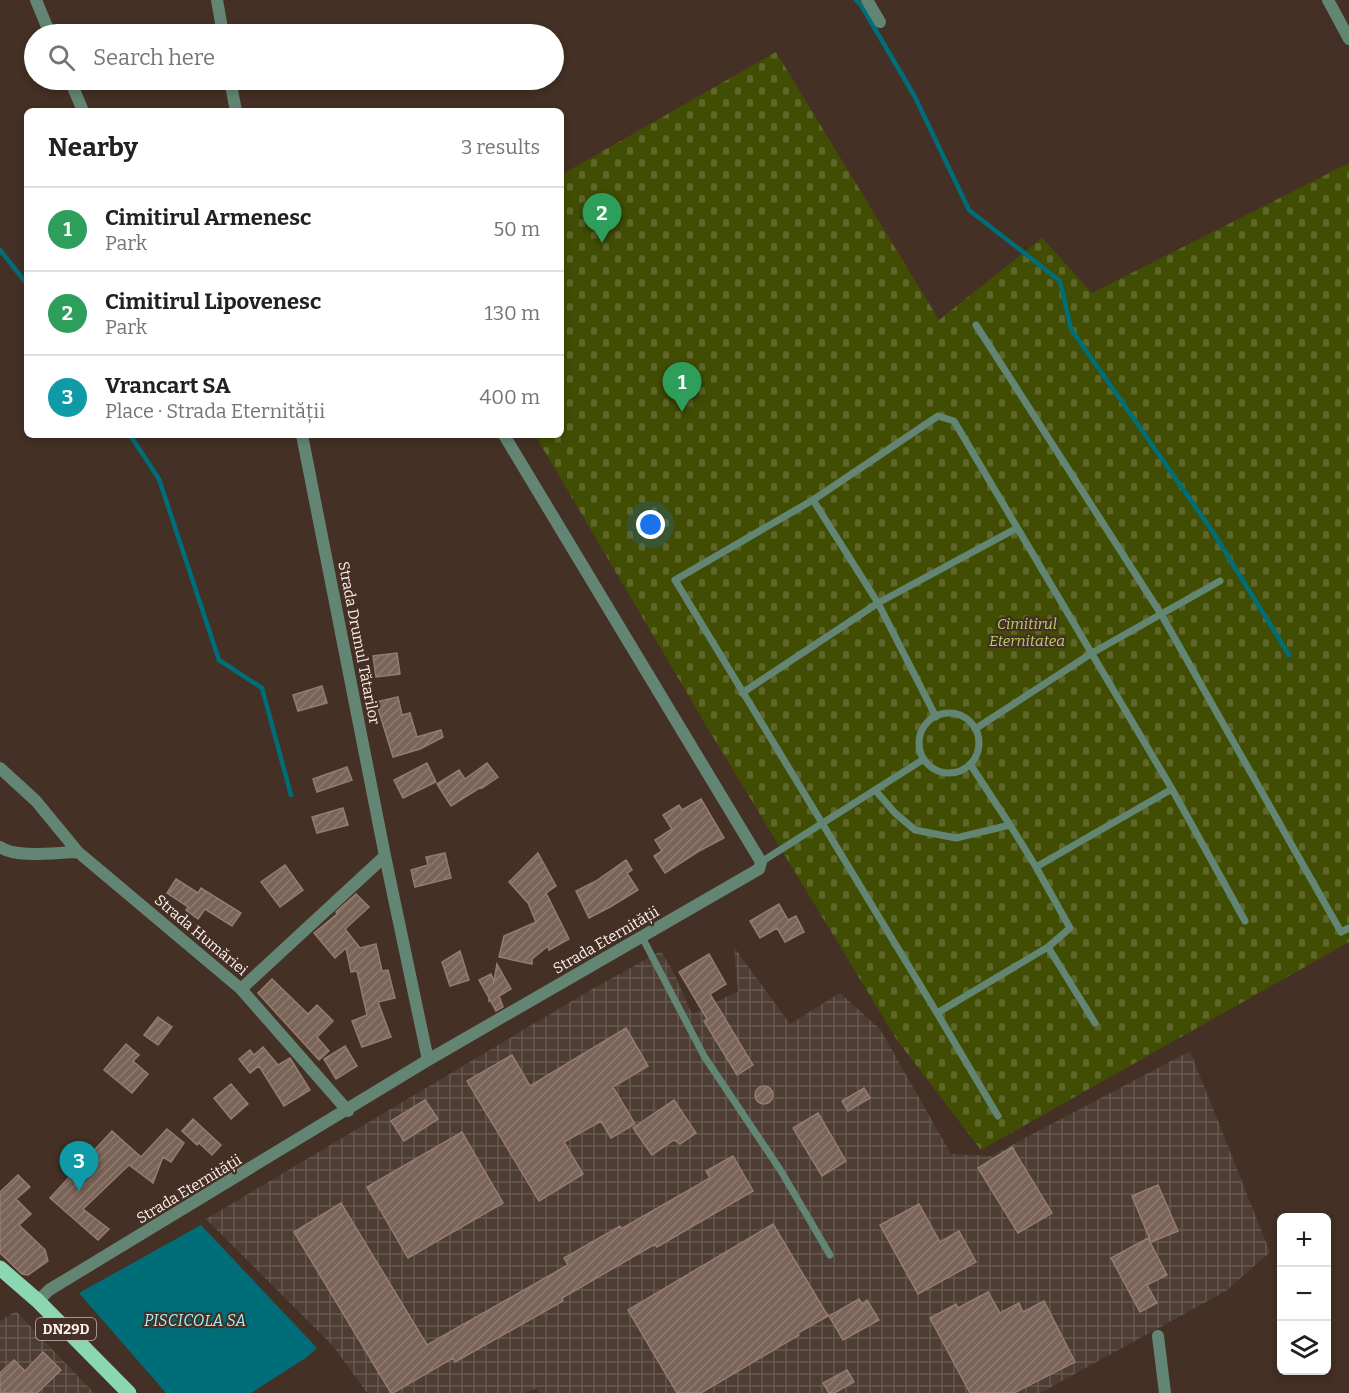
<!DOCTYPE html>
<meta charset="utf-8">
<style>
body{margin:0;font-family:Bitter,serif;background:#f6f6f6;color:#202124}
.controls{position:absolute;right:18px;bottom:18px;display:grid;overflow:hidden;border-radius:9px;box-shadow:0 3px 9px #0003}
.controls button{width:54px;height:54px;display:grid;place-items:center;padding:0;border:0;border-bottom:2px solid #e0e0e0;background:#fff;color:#202124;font:30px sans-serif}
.you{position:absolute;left:651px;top:525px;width:21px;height:21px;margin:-15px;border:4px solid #fff;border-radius:50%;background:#1a73e8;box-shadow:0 0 0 9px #1a73e833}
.badge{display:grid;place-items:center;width:39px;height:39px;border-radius:50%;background:#d93025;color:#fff;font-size:20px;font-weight:700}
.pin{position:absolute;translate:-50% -50px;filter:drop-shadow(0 2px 3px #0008)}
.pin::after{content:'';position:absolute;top:32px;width:21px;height:18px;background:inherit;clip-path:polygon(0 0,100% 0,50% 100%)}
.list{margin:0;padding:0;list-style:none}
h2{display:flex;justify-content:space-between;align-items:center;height:78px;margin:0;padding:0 24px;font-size:26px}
h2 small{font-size:20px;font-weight:400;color:#757577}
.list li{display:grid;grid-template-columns:39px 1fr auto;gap:18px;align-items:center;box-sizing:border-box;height:84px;padding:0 24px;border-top:2px solid #e0e0e0}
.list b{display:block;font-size:22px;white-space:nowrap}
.list p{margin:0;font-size:20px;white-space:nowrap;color:#757577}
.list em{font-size:20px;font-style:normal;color:#757577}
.icon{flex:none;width:33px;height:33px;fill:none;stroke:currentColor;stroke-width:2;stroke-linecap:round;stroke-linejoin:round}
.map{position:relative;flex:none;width:1349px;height:1393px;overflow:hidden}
.search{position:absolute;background:#fff;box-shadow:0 3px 9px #0003;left:24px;top:24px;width:540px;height:66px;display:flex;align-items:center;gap:15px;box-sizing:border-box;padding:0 21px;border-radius:33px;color:#757577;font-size:22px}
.panel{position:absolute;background:#fff;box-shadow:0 3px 9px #0003;left:24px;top:108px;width:540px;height:330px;border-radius:9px}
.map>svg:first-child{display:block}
.industrial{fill:url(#industrial-grid)}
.cemetery{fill:url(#cemetery-stones)}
.water{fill:#006e79}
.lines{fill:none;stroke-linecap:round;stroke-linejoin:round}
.stream{stroke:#006e79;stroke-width:4.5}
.building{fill:url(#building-hatch);stroke:#957c6f;stroke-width:1.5}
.service{stroke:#638674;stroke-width:7}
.minor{stroke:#638674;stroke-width:12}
.primary{stroke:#8bd6b3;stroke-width:15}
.labels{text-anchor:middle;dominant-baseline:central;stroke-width:4.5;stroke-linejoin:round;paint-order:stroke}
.shield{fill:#443025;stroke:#c6b6ae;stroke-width:1.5}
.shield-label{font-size:14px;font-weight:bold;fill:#fef0e9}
.park-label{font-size:15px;font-style:italic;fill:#bbd065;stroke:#443025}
.street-label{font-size:15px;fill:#fef0e9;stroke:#443025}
.water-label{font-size:16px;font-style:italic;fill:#9ef1fc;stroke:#443025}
</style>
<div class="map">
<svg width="1349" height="1393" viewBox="0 0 1349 1393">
<defs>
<pattern id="industrial-grid" width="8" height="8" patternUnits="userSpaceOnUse" patternTransform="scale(1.5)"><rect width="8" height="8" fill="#4d3d32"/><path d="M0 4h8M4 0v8" fill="none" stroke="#685950"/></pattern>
<pattern id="cemetery-stones" width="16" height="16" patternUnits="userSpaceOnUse" patternTransform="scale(1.5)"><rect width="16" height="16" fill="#424d04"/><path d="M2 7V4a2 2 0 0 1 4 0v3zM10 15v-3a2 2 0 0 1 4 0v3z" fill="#5e6729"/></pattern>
<pattern id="building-hatch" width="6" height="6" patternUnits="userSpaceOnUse" patternTransform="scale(1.5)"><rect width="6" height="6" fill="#7a6357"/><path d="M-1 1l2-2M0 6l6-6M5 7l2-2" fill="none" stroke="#8e7a6f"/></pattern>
</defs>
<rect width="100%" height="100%" fill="#443025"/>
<path class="industrial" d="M734,947L790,1024L840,993L880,1029L951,1154L991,1156L1190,1051L1270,1252L1226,1291L1040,1393H539L536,1389L524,1393H367L333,1346L206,1219L587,992L661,951L674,973L692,1014L738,991Z
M16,1311L94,1393H0V1321Z"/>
<path class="cemetery" d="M776,52L939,320L1042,238L1092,293L1349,163V942L981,1150L897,1040L710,732L535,435H561V175Z"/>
<path class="water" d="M201,1225L317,1348L307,1357L251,1393H166L79,1293Z"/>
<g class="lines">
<path class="stream" d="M856,0L861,5L915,97L969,210L1060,281L1071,329L1213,532L1289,655
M0,250L27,284
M130,435L159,479L219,660L262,688L291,795"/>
</g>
<path class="building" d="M397,653L400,674L376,677L373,656Z
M322,686L327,703L298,711L293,695Z
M398,697L402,715L410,713L417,737L441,730L443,737L420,749L393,757L376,702Z
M427,763L436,782L403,798L394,780Z
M487,763L498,777L482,788L481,787L451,806L437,784L459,770L465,779Z
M347,767L352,780L317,792L313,779Z
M701,799L724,838L699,851L665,873L654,856L662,851L655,840L672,829L663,815L679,805L682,810Z
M343,808L348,825L317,833L312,817Z
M445,853L451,878L415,887L411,870L428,865L426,857Z
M538,853L556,886L546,893L569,939L549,950L548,946L532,959V964L499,957L504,936L536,922L528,903L509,882Z
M626,860L632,870L627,873L638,890L610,907L589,918L576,891L596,881Z
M285,865L303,890L280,907L261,882Z
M176,879L198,893L201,888L241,913L232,926L205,909L198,919L186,910L188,907L167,893Z
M356,894L369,907L345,929L360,948L376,944L382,971L388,970L395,998L378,1002L391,1037L362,1047L352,1021L367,1015L357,971L351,972L346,948L335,958L314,933L337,914L336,912Z
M779,904L788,920L796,916L804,932L785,942L777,928L760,938L750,921Z
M460,951L469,980L450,986L442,962Z
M709,954L726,984L710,994L753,1065L737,1075L704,1021L707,1019L679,972Z
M497,964L511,989L499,996L503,1007L496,1011L490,1000L489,1001V998L479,980L491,974L494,981Z
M272,979L308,1014L317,1005L333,1021L317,1037L329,1051L319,1060L258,993Z
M158,1017L172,1027L158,1045L144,1035Z
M626,1028L648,1066L613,1087L635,1124L611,1138L601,1121L564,1142L583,1174L539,1201L467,1081L512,1055L530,1086Z
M126,1044L139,1055L133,1061L148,1074L132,1093L104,1070Z
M345,1046L357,1066L336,1079L324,1059Z
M263,1047L278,1065L290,1058L310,1090L284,1106L259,1066L250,1073L239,1059L250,1050L254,1055Z
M231,1084L248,1104L231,1119L214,1098Z
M755 1095a9 9 0 1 1 18 0a9 9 0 1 1-18 0Z
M864,1088L870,1098L848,1111L842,1101Z
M425,1100L438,1119L404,1141L391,1121Z
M674,1100L696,1133L680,1144L674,1140L652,1155L633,1128Z
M818,1113L846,1161L822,1176L793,1128Z
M193,1119L221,1145L212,1155L199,1143L197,1145L182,1131Z
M167,1129L184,1143L171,1162L163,1157L153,1183L129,1165L83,1209L109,1229L98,1240L50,1198L112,1131L141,1157Z
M462,1132L503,1203L408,1258L367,1187Z
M1012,1147L1052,1213L1018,1233L978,1168Z
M733,1156L753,1191L657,1247L655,1244L562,1298L563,1301L455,1362L453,1358L393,1393H391L294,1232L341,1203L427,1345L568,1265L564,1258L620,1226L621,1229L710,1178L706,1171Z
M18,1175L30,1187L16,1199L31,1214L19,1225L45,1250L48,1261L28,1275L22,1274L0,1253V1192Z
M1158,1185L1178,1231L1151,1242L1132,1196Z
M919,1204L940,1242L959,1231L976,1262L918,1294L880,1225Z
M773,1224L828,1316L798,1333L799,1335L701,1393H677L628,1310Z
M1148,1238L1167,1275L1147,1285L1157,1303L1140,1312L1111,1258Z
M988,1292L1000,1313L1019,1303L1023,1312L1044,1301L1075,1362L1014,1393H970L930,1318L956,1304L958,1308Z
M859,1299L862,1304L867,1300L879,1320L843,1340L829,1316Z
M43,1352L61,1370L37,1393H0V1373L14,1360L25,1371Z
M847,1370L854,1382L834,1393H829L823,1383Z"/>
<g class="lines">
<path class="service" d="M976,325L1161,614L1341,932L1349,928
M813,500L878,603L936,717
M742,693L878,603L1017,528
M919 743a30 30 0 1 1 60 0a30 30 0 1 1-60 0Z
M975,729L1092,653L1220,581
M875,790L895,813L915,830L956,838L1010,825L970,764
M761,862L924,759
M1036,867L1172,789
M642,937L704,1056L781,1171L830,1255
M1048,947L1095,1023
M937,1013L1048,947L1070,928L1036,867L1010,825
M998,1116L937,1013L675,580L813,500L938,416L954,421L1172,789L1245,921"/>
<path class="minor" d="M36,0L50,34
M217,0L223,34
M867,0L880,22
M1328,0L1349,39
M70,80L83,111
M230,80L236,111
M302,435L385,856L428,1060
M0,768L36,801L78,852
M0,847C17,859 57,852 78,852L241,989L348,1111
M241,989L385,856
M38,1301L49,1290L428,1060L759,869L761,862L504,435
M1158,1336L1165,1393"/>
<path class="primary" d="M0,1268L38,1301L129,1393"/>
</g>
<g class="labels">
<rect class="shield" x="36" y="1318" width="60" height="22" rx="4.5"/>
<g class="shield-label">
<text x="66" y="1329">DN29D</text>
</g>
<g class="park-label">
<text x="1027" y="624">Cimitirul<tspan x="1027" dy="17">Eternitatea</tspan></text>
</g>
<g class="street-label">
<text transform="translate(359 643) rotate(79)">Strada Drumul Tătarilor</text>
<text transform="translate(201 935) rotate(40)">Strada Humăriei</text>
<text transform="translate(606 940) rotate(-30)">Strada Eternității</text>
<text transform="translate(189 1189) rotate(-31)">Strada Eternității</text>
</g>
<g class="water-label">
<text x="195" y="1320">PISCICOLA SA</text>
</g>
</g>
</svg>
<div class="controls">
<button>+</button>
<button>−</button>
<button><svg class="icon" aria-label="layers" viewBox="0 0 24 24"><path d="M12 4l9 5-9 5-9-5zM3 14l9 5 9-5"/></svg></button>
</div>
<div class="you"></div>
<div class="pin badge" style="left:682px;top:412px;background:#2e9e5b">1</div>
<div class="pin badge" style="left:602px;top:243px;background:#2e9e5b">2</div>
<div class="pin badge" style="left:79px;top:1191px;background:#0f9aa8">3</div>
<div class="search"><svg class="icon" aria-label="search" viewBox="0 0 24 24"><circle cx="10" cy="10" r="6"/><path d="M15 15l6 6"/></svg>Search here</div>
<section class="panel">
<h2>Nearby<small>3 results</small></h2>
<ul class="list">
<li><span class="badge" style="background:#2e9e5b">1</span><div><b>Cimitirul Armenesc</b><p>Park</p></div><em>50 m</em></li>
<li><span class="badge" style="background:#2e9e5b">2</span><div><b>Cimitirul Lipovenesc</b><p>Park</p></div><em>130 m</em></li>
<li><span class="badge" style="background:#0f9aa8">3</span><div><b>Vrancart SA</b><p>Place · Strada Eternității</p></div><em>400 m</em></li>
</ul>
</section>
</div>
